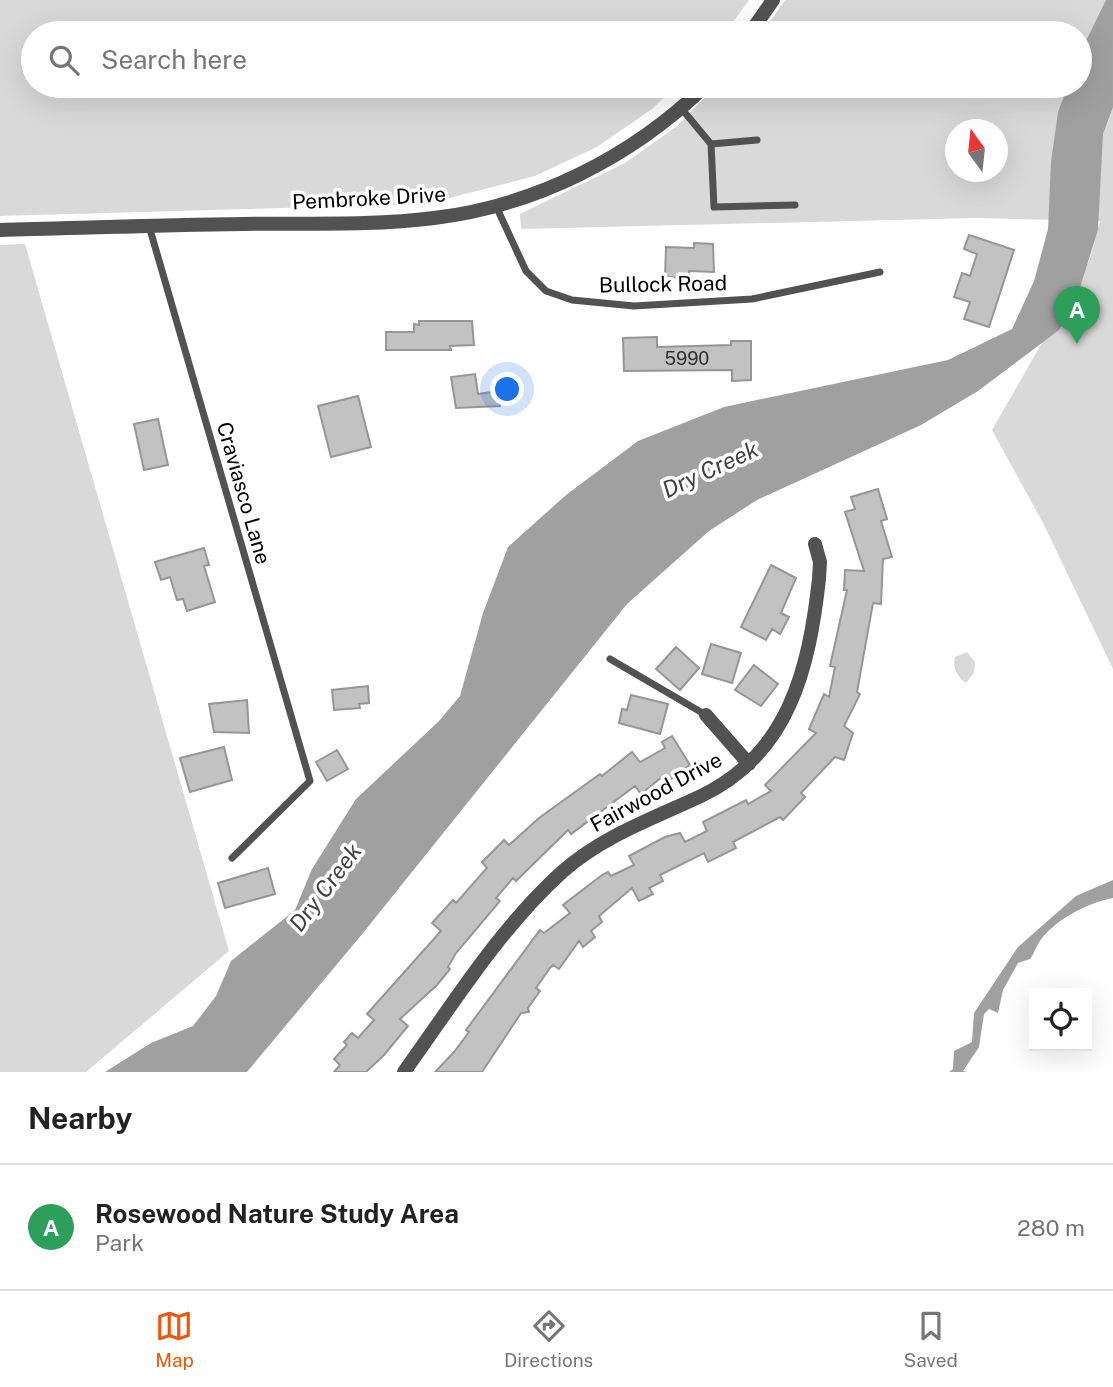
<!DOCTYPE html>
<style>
body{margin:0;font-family:"Public Sans",sans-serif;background:#f2f2f2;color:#222}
.controls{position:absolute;right:21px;bottom:21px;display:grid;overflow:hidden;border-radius:0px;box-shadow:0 7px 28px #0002}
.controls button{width:63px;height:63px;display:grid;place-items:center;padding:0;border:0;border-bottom:2px solid #e0e0e0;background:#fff;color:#222;font:35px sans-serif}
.compass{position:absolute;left:945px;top:119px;width:63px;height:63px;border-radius:50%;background:#fff;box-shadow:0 7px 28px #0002;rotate:345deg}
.you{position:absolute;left:508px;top:390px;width:24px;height:24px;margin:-18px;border:5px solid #fff;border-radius:50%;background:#1a73e8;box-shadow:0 0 0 10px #1a73e833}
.badge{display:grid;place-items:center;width:46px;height:46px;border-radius:50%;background:#ea580c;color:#fff;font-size:23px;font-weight:700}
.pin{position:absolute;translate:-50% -58px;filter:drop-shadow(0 2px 4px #0008)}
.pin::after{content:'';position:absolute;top:37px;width:24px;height:21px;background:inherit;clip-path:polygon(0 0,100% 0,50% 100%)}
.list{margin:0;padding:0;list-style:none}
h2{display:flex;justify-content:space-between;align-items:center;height:91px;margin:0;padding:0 28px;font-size:30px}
h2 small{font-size:23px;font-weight:400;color:#767676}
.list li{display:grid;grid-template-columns:46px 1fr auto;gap:21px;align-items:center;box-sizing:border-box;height:126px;padding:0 28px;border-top:2px solid #e0e0e0}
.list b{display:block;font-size:26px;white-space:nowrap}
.list p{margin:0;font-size:23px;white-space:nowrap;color:#767676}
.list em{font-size:23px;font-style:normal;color:#767676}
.icon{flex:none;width:38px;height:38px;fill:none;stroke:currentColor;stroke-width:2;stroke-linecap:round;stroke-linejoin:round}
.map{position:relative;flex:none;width:1113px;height:1072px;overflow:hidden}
.search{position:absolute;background:#fff;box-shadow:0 7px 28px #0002;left:21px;right:21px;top:21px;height:77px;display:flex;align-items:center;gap:18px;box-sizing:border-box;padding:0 24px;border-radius:38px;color:#767676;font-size:26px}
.sheet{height:217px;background:#fff}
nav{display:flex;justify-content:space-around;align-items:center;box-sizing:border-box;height:98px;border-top:2px solid #e0e0e0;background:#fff;font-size:19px;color:#767676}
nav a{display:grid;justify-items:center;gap:4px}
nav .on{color:#ea580c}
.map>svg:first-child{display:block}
.green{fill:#d9d9d9;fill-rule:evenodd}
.water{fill:#a0a0a0}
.building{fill:#c2c2c2;stroke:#969696;stroke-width:2}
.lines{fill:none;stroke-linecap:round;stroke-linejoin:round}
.service{stroke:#525252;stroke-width:7}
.minor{stroke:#525252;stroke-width:14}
.tertiary{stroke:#525252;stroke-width:14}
.labels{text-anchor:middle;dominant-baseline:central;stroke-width:7;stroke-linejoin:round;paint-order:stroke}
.number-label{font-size:18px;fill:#303030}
.street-label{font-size:21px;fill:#000;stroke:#fff}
.water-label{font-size:23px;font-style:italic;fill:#414141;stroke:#fff}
</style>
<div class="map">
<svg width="1113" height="1072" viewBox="0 0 1113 1072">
<rect width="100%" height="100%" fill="#fff"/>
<path class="green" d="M0,0H749L725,33H33V86H676L652,109L597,147L535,176L426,204L0,216Z
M785,0H1113V669L1043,523L992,430L1090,259L1100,221L975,218L521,229L520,214L625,163L676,127L716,86H1080V33H762ZM956,130H998V172H956Z
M25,244L229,951L86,1072H0V245Z
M967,652L975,662L974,673L966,683C957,676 952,668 955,657Z"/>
<path class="water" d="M1106,0H1113V107L1103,134L1098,230L1077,297L1059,330L978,391L921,425L757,500L709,531L627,604L363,933L247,1072H105L151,1043L193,1026L216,996L231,961L295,910L312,869L356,799L439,721L460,696L483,613L508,547L566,495L638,441L724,407L948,360L1012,329L1034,281L1048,229L1051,162L1058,112L1068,86H1080V53Z
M1113,880V898C1087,903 1053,920 1038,944C1035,949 1034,954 1030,959L1018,963L1003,990L998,1013L989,1009L984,1014L979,1047L963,1071L968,1072H949L953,1069L954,1051L972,1042L974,1013L1018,947L1076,896Z"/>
<path class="building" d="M969,235L1014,250L989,327L964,319L970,302L954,297L962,273L970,276L977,254L964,249Z
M694,243L713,244L714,272L689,271V278L665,277L666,247L694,248Z
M419,321H472L474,345L450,346L451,350H386V332H414V324L419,325Z
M657,337V347L731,345V341H751V380L732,381V370L624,371L623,338Z
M475,374L478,394L498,391L500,406L456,408L451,377Z
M358,396L371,447L331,457L318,406Z
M158,419L168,465L144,470L134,424Z
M878,489L887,519L881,521L892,557L883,559L881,604L873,603L857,692L860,694L844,726L853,733L844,760L835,757L801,793L805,797L783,820L780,817L733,842L736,848L708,862L704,853L660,875L663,881L649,888L653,894L639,901L632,888L599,916L602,922L591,931L595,937L583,947L579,941L559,969L553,965L550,968L536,988L540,991L528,1008L529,1012L521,1013L482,1072H435L454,1052L469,1032L466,1030L540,930L544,933L570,913L563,905L602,875L608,872L611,876L634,865L629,856L665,837L680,833L685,842L707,831L703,822L746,800L748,804L771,791L765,785L816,733L809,729L824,694L829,697L835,667L830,666L847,590H844L845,570L864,571L845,512L855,509L851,497Z
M204,548L209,565L204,566L215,602L187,611L183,599L177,600L170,577L161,580L155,562Z
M771,565L796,578L781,613L789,617L780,634L772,629L766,640L741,627Z
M711,644L741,653L732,683L702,674Z
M676,647L699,668L680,690L656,669Z
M754,665L778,684L761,706L735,690Z
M368,686L369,703L359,704L360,708L334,710L332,690Z
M631,695L668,704L660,734L619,723L622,709L627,710Z
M247,700L249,733L214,732L209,704Z
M672,736L690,765L666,783L662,777L641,794L635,786L571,834L568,830L516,881L513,878L496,898L500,901L456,953L448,967L450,969L437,985L400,1019L408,1026L384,1055L366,1072H334L340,1065L334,1059L347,1045L344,1042L352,1033L358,1038L374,1020L367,1014L441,931L432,923L453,900L456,903L487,868L482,862L504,840L509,845L539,818L600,774L602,776L632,752L640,762L665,748L662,742Z
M224,747L232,780L190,792L180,758Z
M337,750L348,769L327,781L316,762Z
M268,868L275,894L225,908L218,883Z"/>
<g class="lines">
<path class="service" d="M681,108L711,144L714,207L795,205
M711,144L757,140
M496,206L526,271L546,291L572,300L634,306L752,299L880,272
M149,226L310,781L232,858
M610,659L706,715"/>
<path class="minor" d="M706,715L749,764
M404,1072C453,1004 499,929 562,872C603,836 652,819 701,796C789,754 809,669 819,579L820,562L815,544"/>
<path class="tertiary" d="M750,33L773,0
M0,230C81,228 162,225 243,224C306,223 371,226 434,218C535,206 632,157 705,86"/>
</g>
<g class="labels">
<g class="number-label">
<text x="687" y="358">5990</text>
</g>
<g class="street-label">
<text transform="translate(369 198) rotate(-3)">Pembroke Drive</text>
<text transform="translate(663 284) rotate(-1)">Bullock Road</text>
<text transform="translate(244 493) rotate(74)">Craviasco Lane</text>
<text transform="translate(656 792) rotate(-28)">Fairwood Drive</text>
</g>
<g class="water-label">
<text transform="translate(710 469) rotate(-25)">Dry Creek</text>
<text transform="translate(325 887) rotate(-53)">Dry Creek</text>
</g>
</g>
</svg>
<div class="controls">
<button><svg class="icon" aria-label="locate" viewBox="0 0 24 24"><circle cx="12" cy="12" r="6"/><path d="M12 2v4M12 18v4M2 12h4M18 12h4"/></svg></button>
</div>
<svg class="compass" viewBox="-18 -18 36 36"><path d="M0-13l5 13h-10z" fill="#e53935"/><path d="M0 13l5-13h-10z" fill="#767676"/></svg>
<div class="you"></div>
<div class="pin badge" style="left:1077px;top:344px;background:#2e9e5b">A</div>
<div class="search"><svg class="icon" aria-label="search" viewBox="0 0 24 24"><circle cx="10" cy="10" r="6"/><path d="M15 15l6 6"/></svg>Search here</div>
</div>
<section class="sheet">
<h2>Nearby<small></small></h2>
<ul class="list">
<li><span class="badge" style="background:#2e9e5b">A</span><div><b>Rosewood Nature Study Area</b><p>Park</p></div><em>280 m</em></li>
</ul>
</section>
<nav>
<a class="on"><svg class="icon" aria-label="map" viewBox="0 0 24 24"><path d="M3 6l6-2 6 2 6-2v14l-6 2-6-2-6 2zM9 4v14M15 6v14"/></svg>Map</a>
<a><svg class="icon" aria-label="directions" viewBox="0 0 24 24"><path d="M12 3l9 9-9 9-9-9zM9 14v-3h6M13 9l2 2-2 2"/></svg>Directions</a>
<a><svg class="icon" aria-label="saved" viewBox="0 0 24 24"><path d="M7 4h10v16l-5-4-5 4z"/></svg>Saved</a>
</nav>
